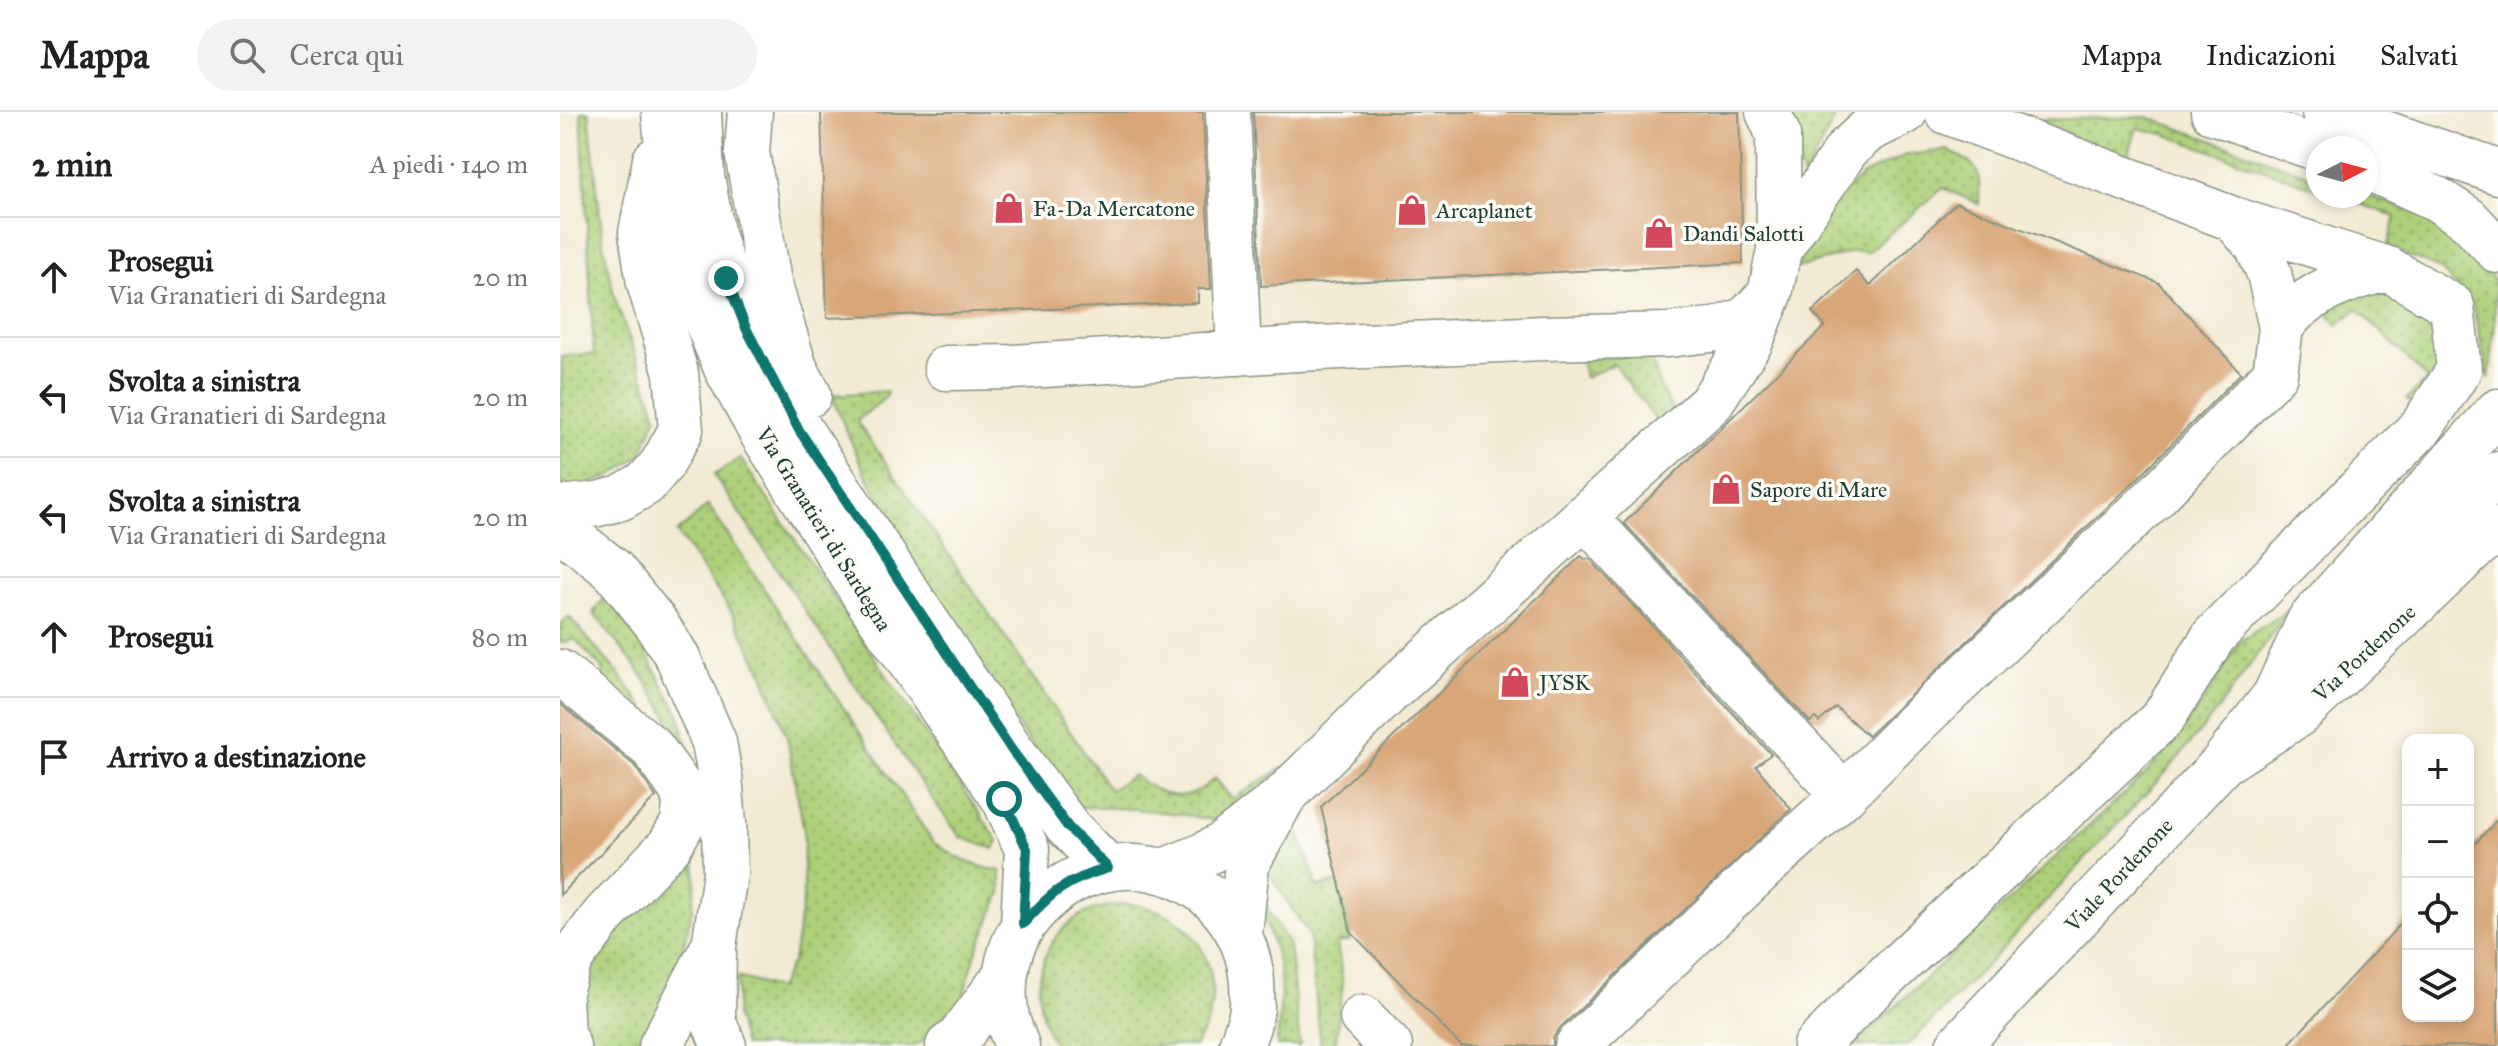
<!DOCTYPE html>
<html lang="it">
<meta charset="utf-8">
<style>
body{margin:0;font-family:"IM FELL Great Primer",serif;background:#f2f2f2;color:#202124}
.controls{position:absolute;right:24px;bottom:24px;display:grid;overflow:hidden;border-radius:16px;box-shadow:0 4px 12px #0003}
.controls button{width:72px;height:72px;display:grid;place-items:center;padding:0;border:0;border-bottom:2px solid #e0e0e0;background:#fff;color:#202124;font:40px sans-serif}
.compass{position:absolute;left:1746px;top:24px;width:72px;height:72px;border-radius:50%;background:#fff;box-shadow:0 4px 12px #0003;rotate:84deg}
.stop{position:absolute;width:24px;height:24px;margin:-18px;border:6px solid #0f766e;border-radius:50%;background:#fff}
.stop.end{background:#0f766e;border-color:#fff;box-shadow:0 2px 8px #0008}
.list{margin:0;padding:0;list-style:none}
h2{display:flex;justify-content:space-between;align-items:center;height:104px;margin:0;padding:0 32px;font-size:34px}
h2 small{font-size:26px;font-weight:400;color:#757577}
.list li{display:grid;grid-template-columns:52px 1fr auto;gap:24px;align-items:center;box-sizing:border-box;height:120px;padding:0 32px;border-top:2px solid #e0e0e0}
.list b{display:block;font-size:30px;white-space:nowrap}
.list p{margin:0;font-size:26px;white-space:nowrap;color:#757577}
.list em{font-size:26px;font-style:normal;color:#757577}
.icon{flex:none;width:44px;height:44px;fill:none;stroke:currentColor;stroke-width:2;stroke-linecap:round;stroke-linejoin:round}
.map{position:relative;flex:none;width:1938px;height:934px;overflow:hidden}
header{display:flex;align-items:center;gap:48px;box-sizing:border-box;height:112px;padding:0 40px;background:#fff;border-bottom:2px solid #e0e0e0}
header strong{font-size:38px}
nav{display:flex;gap:44px;margin-inline-start:auto;font-size:28px}
.search{width:560px;height:72px;background:#f2f2f2;display:flex;align-items:center;gap:20px;box-sizing:border-box;padding:0 28px;border-radius:44px;color:#757577;font-size:30px}
main{display:flex}
aside{flex:1;background:#fff}
.map>svg:first-child{display:block}
.green{fill:url(#green-dots);stroke:#668657;stroke-width:2}
.building{fill:#d8a677}
.lines{fill:none;stroke-linecap:round;stroke-linejoin:round}
.minor-casing{stroke:#899484;stroke-width:47}
.major-casing{stroke:#899484;stroke-width:47}
.minor{stroke:#fff;stroke-width:44}
.major{stroke:#fff;stroke-width:44}
.route{stroke:#0f766e;stroke-width:10}
.labels{text-anchor:middle;dominant-baseline:central;stroke-width:7;stroke-linejoin:round;paint-order:stroke}
.poi-label{font-size:22px;fill:#1f3d34;stroke:#fdfcf7;text-anchor:start}
.street-label{font-size:22px;fill:#1f3d34;stroke:#fdfcf7}
</style>
<header>
<strong>Mappa</strong>
<div class="search"><svg class="icon" aria-label="search" viewBox="0 0 24 24"><circle cx="10" cy="10" r="6"/><path d="M15 15l6 6"/></svg>Cerca qui</div>
<nav><a>Mappa</a><a>Indicazioni</a><a>Salvati</a></nav>
</header>
<main>
<aside>
<h2>2 min<small>A piedi · 140 m</small></h2>
<ul class="list">
<li><svg class="icon" aria-label="ahead" viewBox="0 0 24 24"><path d="M12 20V5M6 11l6-6 6 6"/></svg><div><b>Prosegui</b><p>Via Granatieri di Sardegna</p></div><em>20 m</em></li>
<li><svg class="icon" aria-label="left" viewBox="0 0 24 24"><path d="M17 20v-9H6M10 6l-5 5 5 5"/></svg><div><b>Svolta a sinistra</b><p>Via Granatieri di Sardegna</p></div><em>20 m</em></li>
<li><svg class="icon" aria-label="left" viewBox="0 0 24 24"><path d="M17 20v-9H6M10 6l-5 5 5 5"/></svg><div><b>Svolta a sinistra</b><p>Via Granatieri di Sardegna</p></div><em>20 m</em></li>
<li><svg class="icon" aria-label="ahead" viewBox="0 0 24 24"><path d="M12 20V5M6 11l6-6 6 6"/></svg><div><b>Prosegui</b></div><em>80 m</em></li>
<li><svg class="icon" aria-label="arrive" viewBox="0 0 24 24"><path d="M6 21V4h12l-3 4 3 4H6"/></svg><div><b>Arrivo a destinazione</b></div></li>
</ul>
</aside>
<div class="map">
<svg width="1938" height="934" viewBox="0 0 1938 934">
<defs>
<pattern id="green-dots" width="8" height="8" patternUnits="userSpaceOnUse" patternTransform="scale(2)"><rect width="8" height="8" fill="#add07a"/><path d="M2 2h.1M6 6h.1" fill="none" stroke="#8caa65" stroke-width="1.8" stroke-linecap="round"/></pattern>
</defs>
<rect width="100%" height="100%" fill="#fdfcf7"/>
<filter id="ink" filterUnits="userSpaceOnUse"><feTurbulence type="fractalNoise" baseFrequency=".0125" numOctaves="2"/><feDisplacementMap in="SourceGraphic" scale="16" xChannelSelector="R" yChannelSelector="G"/><feConvolveMatrix kernelMatrix="1 2 1 2 8 2 1 2 1" color-interpolation-filters="sRGB"/></filter>
<filter id="wash" filterUnits="userSpaceOnUse"><feTurbulence type="fractalNoise" baseFrequency=".006" numOctaves="4" result="noise"/><feDisplacementMap in="SourceGraphic" scale="32" xChannelSelector="R" yChannelSelector="G"/><feGaussianBlur stdDeviation="1.8" result="paint"/><feColorMatrix in="noise" values="0 0 0 0 0 0 0 0 0 0 0 0 0 0 0 0 0 1.4 0 .05"/><feComposite in="paint" operator="in"/></filter>
<g filter="url(#wash)">
<rect width="100%" height="100%" fill="#f3ead3"/>
<path class="green" d="M21,0H29L43,131L55,187L97,303L81,343L48,366L13,376L0,370L2,244L34,242Z
M1226,0H1278L1243,67Z
M1587,5L1758,66V77L1604,22L1577,16L1567,47L1468,8Z
M1387,38C1420,54 1420,55 1419,92L1383,76L1308,140L1294,139L1237,156L1257,103L1303,63L1346,43Z
M1806,83L1880,110L1913,141L1935,169V212L1929,268L1913,194L1881,157L1827,135L1836,105L1778,84Z
M1841,174L1878,215L1884,240L1862,299L1847,287L1868,267L1798,197L1777,213L1769,202L1786,183Z
M1091,243L1099,273L1115,304L1104,319L1054,252L1025,266L1021,247Z
M327,279V284L297,309L550,678L573,663C589,675 611,690 633,681C641,678 649,671 655,666L672,687L730,651L662,710C612,699 565,695 514,695L357,468L328,401L303,357L271,283Z
M180,346L438,729L434,737L400,725L354,661L154,363Z
M148,393L373,730C397,746 412,755 441,759V781L416,841L402,888L386,913L360,931L353,934H184L176,904L178,865L218,877L233,848L243,788L244,719L227,625L201,557L171,499L117,421Z
M46,484L81,532L120,604L132,661L106,601L77,556L33,501Z
M1730,497L1657,599L1607,659L1423,857L1347,934H1293L1587,660L1642,592L1679,530Z
M9,505L57,560L85,597L97,627L42,577L43,558L15,527L0,531V513Z
M134,711L136,771L132,798L115,869L84,934H22L19,861Z
M736,712L758,775L779,770L791,820L789,829L777,831L783,872L775,934H761L749,823L706,757Z
M701,786L729,833L740,934H717C719,906 724,874 717,846C712,825 702,808 701,786Z
M569,792C588,795 605,799 620,811C657,840 663,898 634,934H496C465,888 476,820 532,798C544,794 556,793 569,792Z"/>
<g id="blocks">
<path class="building" d="M261,0H643L651,177H638V191L267,206Z
M693,0H1179L1183,151L701,174Z
M1396,91L1599,171L1681,261L1578,366L1308,624L1276,595L1259,610L1255,606L1250,610L1064,411L1265,214L1252,200L1296,159L1310,174Z
M1021,444L1026,448L1029,446L1211,642L1196,654L1231,697L1000,916L993,926V934H901L791,820L761,695Z
M0,592L74,653L96,685L0,783Z
M1938,707V934H1727L1848,804V904H1908V739Z"/>
</g>
</g>
<g filter="url(#ink)">
<use href="#blocks" fill-opacity="0" stroke="#899484" stroke-width="2"/>
<g class="lines">
<defs>
<path id="minor" d="M104,0L112,93L133,178L166,256L201,320L306,486L444,687L467,737L463,812
M139,0L142,64L153,125L166,166L186,216L229,301L451,637L508,715L548,756
M190,0L187,40L209,170L235,256L249,283
M668,0L679,241
M1653,0L1758,37
M1764,0L1938,60
M1806,55L1877,87L1908,107L1938,139
M1673,107L1697,134L1709,161L1721,216C1742,182 1791,165 1828,157
M1219,138L1287,37L1308,18L1345,0
M386,256L453,255L737,237L985,226L1108,223L1159,217L1186,207L1210,182
M0,396L38,392L61,386L85,372L102,352L121,318L116,261L89,171L81,121L95,48
M1024,404L1284,683
M0,416L53,458L95,510L118,546L154,630L160,665L164,711L165,762L154,834L153,908L164,934
M0,560L92,636L122,678L125,693L123,711L110,733L44,803L10,848L0,879
M1716,581L1749,509L1938,299
M1666,649L1739,602L1918,433L1938,418
M724,684L827,582L1150,292L1191,229L1210,182L1219,138L1218,22L1208,0
M604,759L641,744L662,733L724,684L687,752L680,823
M0,886L2,921L8,934
M802,905L830,934
M101,934L151,839
M388,934L398,927L445,864
M457,934C453,923 447,911 446,899C441,865 449,828 472,802C554,706 701,767 692,893C692,907 685,921 681,934
M1017,934L1201,758L1284,683L1360,607L1596,384L1715,262L1721,216
M1255,934L1303,886L1603,606L1654,524L1862,314L1899,258L1892,194L1828,157L1673,107L1387,0"/>
<path id="major" d="M1398,934L1661,653L1712,587L1938,362"/>
</defs>
<use href="#minor" class="minor-casing"/>
<use href="#major" class="major-casing"/>
<use href="#minor" class="minor"/>
<use href="#major" class="major"/>
</g>
</g>
<g class="lines" filter="url(#ink)">
<path class="route" d="M166,166L186,216L239,318L451,637L508,715L548,756C506,769 492,779 463,812L467,737L444,687"/>
</g>
<defs>
<symbol id="shop-bare" viewBox="-9 -9 18 18"><path d="M-5-2.5h2.3a2.7 3.5 0 0 1 5.4 0H5L5.5 6h-11ZM-1.5-2.5h3a1.5 2.3 0 0 0-3 0Z" fill="#d1495b" stroke="#fdfcf7" stroke-width="2.5" paint-order="stroke"/></symbol>
</defs>
<g fill-rule="evenodd">
<use href="#shop-bare" x="427" y="74" width="44" height="44"/>
<use href="#shop-bare" x="830" y="76" width="44" height="44"/>
<use href="#shop-bare" x="1077" y="99" width="44" height="44"/>
<use href="#shop-bare" x="1144" y="355" width="44" height="44"/>
<use href="#shop-bare" x="933" y="548" width="44" height="44"/>
</g>
<g class="labels">
<g class="poi-label">
<text x="473" y="96">Fa-Da Mercatone</text>
<text x="876" y="98">Arcaplanet</text>
<text x="1123" y="121">Dandi Salotti</text>
<text x="1190" y="377">Sapore di Mare</text>
<text x="979" y="570">JYSK</text>
</g>
<g class="street-label">
<text transform="translate(264 417) rotate(58)">Via Granatieri di Sardegna</text>
<text transform="translate(1804 541) rotate(-43)">Via Pordenone</text>
<text transform="translate(1559 763) rotate(-47)">Viale Pordenone</text>
</g>
</g>
</svg>
<div class="controls">
<button>+</button>
<button>−</button>
<button><svg class="icon" aria-label="locate" viewBox="0 0 24 24"><circle cx="12" cy="12" r="6"/><path d="M12 2v4M12 18v4M2 12h4M18 12h4"/></svg></button>
<button><svg class="icon" aria-label="layers" viewBox="0 0 24 24"><path d="M12 4l9 5-9 5-9-5zM3 14l9 5 9-5"/></svg></button>
</div>
<svg class="compass" viewBox="-18 -18 36 36"><path d="M0-13l5 13h-10z" fill="#e53935"/><path d="M0 13l5-13h-10z" fill="#757577"/></svg>
<div class="stop" style="left:444px;top:687px"></div>
<div class="stop end" style="left:166px;top:166px"></div>
</div>
</main>
